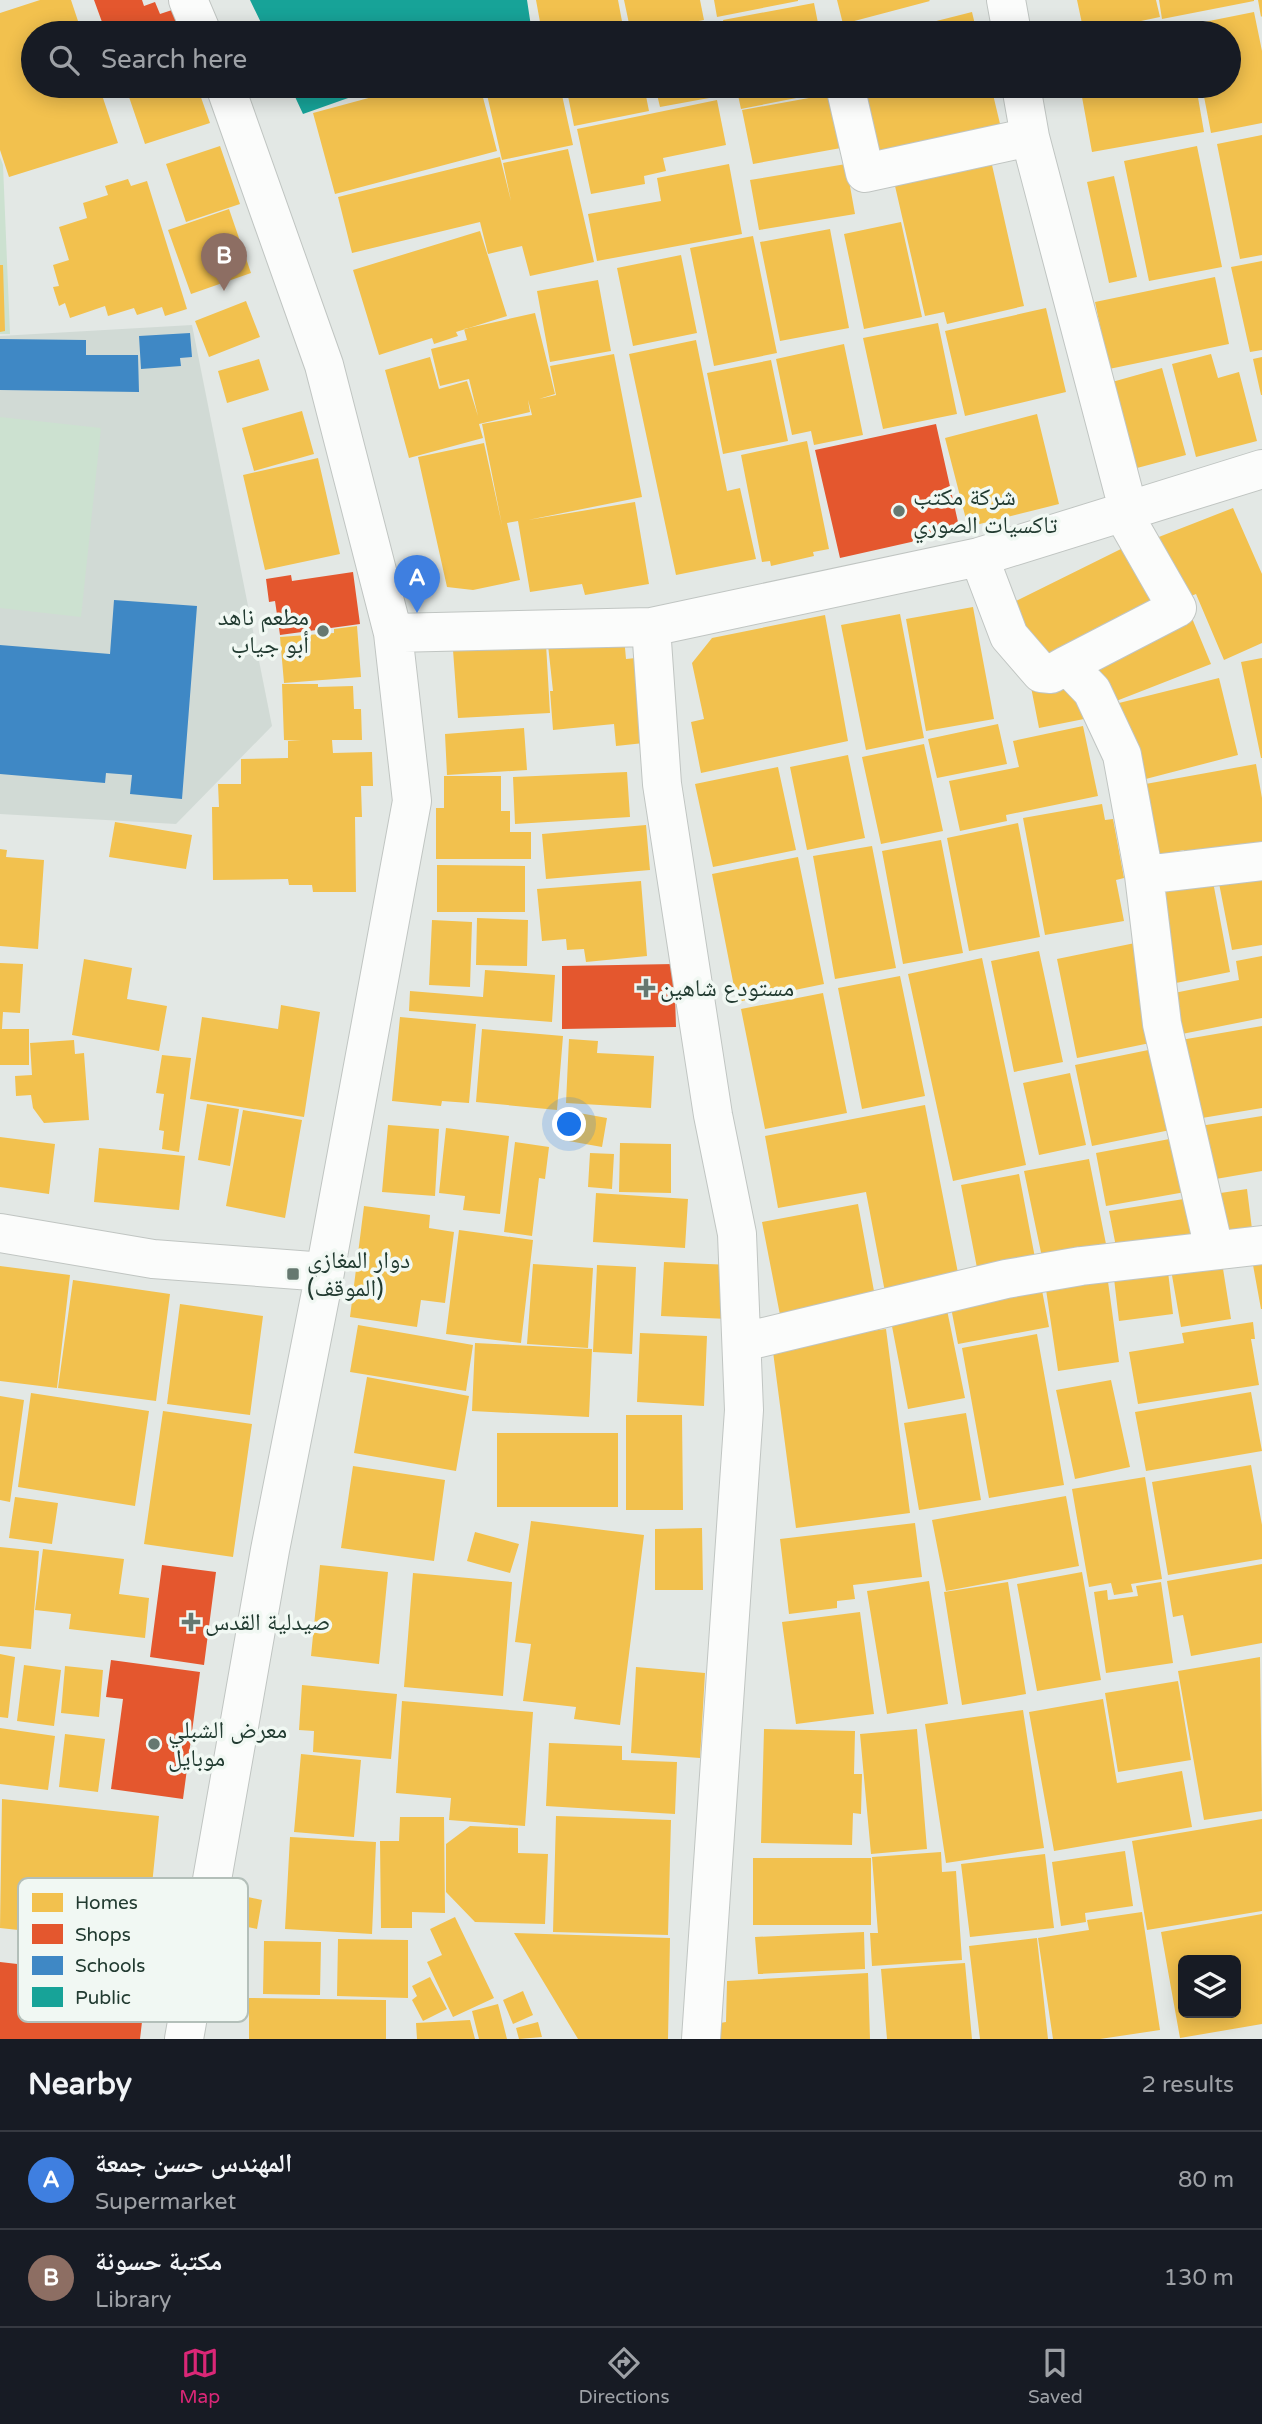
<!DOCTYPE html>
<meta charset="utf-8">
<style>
body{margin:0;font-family:"Varela Round","Noto Naskh Arabic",sans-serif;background:#20242c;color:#f1f3f6}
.controls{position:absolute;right:21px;bottom:21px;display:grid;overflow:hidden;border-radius:10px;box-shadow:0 4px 18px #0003}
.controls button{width:63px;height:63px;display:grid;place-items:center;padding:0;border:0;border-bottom:2px solid #363941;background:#171b24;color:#f1f3f6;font:35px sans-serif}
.you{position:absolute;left:570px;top:1125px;width:24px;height:24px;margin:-18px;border:5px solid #fff;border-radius:50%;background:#1a73e8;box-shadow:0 0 0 10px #1a73e833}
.badge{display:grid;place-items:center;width:46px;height:46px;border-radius:50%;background:#db2777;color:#fff;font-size:23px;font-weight:700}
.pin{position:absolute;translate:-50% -58px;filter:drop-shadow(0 2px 4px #0008)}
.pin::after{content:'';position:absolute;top:37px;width:24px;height:21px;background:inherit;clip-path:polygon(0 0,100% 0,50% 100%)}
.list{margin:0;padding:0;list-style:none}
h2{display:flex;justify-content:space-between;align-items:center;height:91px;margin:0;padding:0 28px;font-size:30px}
h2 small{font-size:23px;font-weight:400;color:#9ea1a6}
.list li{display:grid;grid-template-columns:46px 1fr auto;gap:21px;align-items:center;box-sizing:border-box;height:98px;padding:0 28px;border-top:2px solid #363941}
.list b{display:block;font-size:26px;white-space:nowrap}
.list p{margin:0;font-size:23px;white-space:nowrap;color:#9ea1a6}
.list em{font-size:23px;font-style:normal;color:#9ea1a6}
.icon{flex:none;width:38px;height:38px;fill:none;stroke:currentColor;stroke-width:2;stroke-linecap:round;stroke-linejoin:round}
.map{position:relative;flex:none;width:1262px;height:2039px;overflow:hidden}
.search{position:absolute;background:#171b24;box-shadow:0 4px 18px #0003;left:21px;right:21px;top:21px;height:77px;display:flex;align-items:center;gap:18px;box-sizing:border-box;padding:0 24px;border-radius:38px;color:#9ea1a6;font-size:26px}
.sheet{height:287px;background:#171b24}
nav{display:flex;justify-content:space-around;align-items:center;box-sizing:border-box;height:98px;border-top:2px solid #363941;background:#171b24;font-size:19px;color:#9ea1a6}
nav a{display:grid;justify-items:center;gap:4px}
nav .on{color:#db2777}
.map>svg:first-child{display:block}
.built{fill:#d1dad5}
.green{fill:#cce1d0}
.homes{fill:#f2c14e;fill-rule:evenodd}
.shops{fill:#e4572e}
.schools{fill:#3f88c5}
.public{fill:#17a398}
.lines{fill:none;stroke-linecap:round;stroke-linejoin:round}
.minor-casing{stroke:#c0c5c2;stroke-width:40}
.minor{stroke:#fbfcfb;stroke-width:38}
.poi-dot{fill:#667870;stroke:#f1f8f3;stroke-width:2.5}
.labels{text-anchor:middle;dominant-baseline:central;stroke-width:7;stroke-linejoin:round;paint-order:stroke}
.poi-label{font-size:24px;fill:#223b31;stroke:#f1f8f3;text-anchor:start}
.key{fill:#f1f8f3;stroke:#b3bfb9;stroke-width:2}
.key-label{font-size:19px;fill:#223b31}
</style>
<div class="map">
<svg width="1262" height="2039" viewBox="0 0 1262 2039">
<rect width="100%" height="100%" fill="#e3e8e5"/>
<path class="built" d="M192,325L272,726L176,824L0,814V336Z"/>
<path class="green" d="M0,157L3,165L10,334H0Z
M0,417L101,428L81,617L0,608Z"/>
<path class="homes" d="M40,0H71L82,33H33V86H99L118,143L9,177L0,150V13Z
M536,0H618L624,32L542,33Z
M624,0H700L704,20L631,33Z
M714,0H798V1L717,17Z
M837,0H929L930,1L843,24Z
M1077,0H1156L1160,17L1084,33Z
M1159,0H1254V1L1162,19Z
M1258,0H1262V16L1261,17Z
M814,3L820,33H726L723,20Z
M972,12L977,33H893V32Z
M1254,12L1262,51V123L1211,133L1202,86H1229V33H1191L1189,25Z
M717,21L719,33H663L662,32Z
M1185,26L1186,33H1151V32Z
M163,86H197L210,123L145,144L129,97Z
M413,86H480L497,151L335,194L313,113Z
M485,86H560L573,145L502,160Z
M566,86H644L649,111L574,126Z
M655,86H730L731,94L660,107Z
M736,86H831L832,91L741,109Z
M858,86H991L1001,128L877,159Z
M1080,86H1196L1204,132L1092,152Z
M842,92L852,146L753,164L742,110Z
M717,100L726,145L663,158L666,171L644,176L645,184L591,194L577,129Z
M1262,135V255L1240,259L1217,144Z
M220,146L240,204L186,222L166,164Z
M1197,146L1222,267L1149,281L1124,161Z
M568,149L594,262L530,276L522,246L488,254L480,222L352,253L338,197L500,157L511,201L503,163Z
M729,164L742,234L597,261L588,214L661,201L657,178Z
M846,164L855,214L759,230L750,180Z
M992,165L1024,306L947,324L944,312L925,316L895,186Z
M1114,176L1137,277L1109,283L1087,182Z
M128,179L131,186L147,181L187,309L165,316L162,307L137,315L134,308L108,316L105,306L70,318L65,303L59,306L53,287L59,286L53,265L69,260L59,227L87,218L83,203L108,195L105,186Z
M229,209L251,273L191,294L168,230Z
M901,222L922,317L864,329L844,234Z
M830,229L849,328L780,341L760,242Z
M480,231L507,316L456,332L458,336L434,344L432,338L379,355L353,270Z
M753,236L777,353L714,366L690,248Z
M681,255L697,333L633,346L617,268Z
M1262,261V350L1250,352L1231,267Z
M0,265H3L5,331L0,332Z
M1215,277L1229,344L1109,369L1095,302Z
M598,280L611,351L550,362L537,291Z
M246,301L260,337L209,357L195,321Z
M1046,308L1066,392L965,416L945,331Z
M535,313L555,394L539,399L556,395L550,366L614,354L642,497L528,520L635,502L649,584L585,595L582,584L530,592L518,521L507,523L520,580L473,590L447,587L418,457L484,443L502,525L482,424L532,415L528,400L530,412L479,424L483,438L409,458L385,370L430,357L439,389L467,381L478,416L469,379L440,386L431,349L467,340L464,329Z
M938,323L957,414L883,429L863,338Z
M696,340L727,491L740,488L756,559L676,575L629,354Z
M844,344L863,435L814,445L811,431L792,435L776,359Z
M1211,354L1218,378L1239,372L1257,441L1196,457L1172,364Z
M1262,357V395H1261L1253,359Z
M259,359L269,390L227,403L218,371Z
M771,360L788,441L723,454L707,373Z
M1162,368L1186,455L1137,468L1112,382Z
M302,411L314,454L254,471L242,428Z
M1037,414L1059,504L968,527L945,438Z
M807,441L829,549L813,552L814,556L771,566L770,561L762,562L741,455Z
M318,458L340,554L265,570L243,475Z
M1233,508L1262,574V643L1224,660L1196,594L1178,601L1146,542Z
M1129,545L1163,612L1046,670L1012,603Z
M973,607L994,719L926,731L906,619Z
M1189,611L1211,664L1106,705L1085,661Z
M900,614L924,738L866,750L841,625Z
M825,615L848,741L701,773L691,722L704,719L692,663L712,638Z
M357,626L361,677L284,683L280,637L334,633V629Z
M624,637L626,659L636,658L644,743L616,746L614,724L553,730L550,691H553L548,645Z
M546,644L550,713L458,718L453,650Z
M1262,658V758H1261L1241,662Z
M1219,678L1238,755L1138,781L1119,703Z
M1062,680L1089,718L1039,728L1031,687Z
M282,684H318V687L353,686L354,709H361L362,740H332L333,753L372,752L373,786H361L362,817H355L356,892H313L312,885H289L288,879L213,880L212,807H219L218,784H241V759L288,758V741H301L284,740Z
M998,724L1007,764L937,778L928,739Z
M1083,726L1098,796L1006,815L1007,821L960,831L949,781L1019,767L1013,741Z
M524,728L527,770L447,775L445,734Z
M924,744L943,831L881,844L862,757Z
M848,755L865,838L807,850L790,767Z
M1256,764L1262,798V852L1186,866L1184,850L1153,856L1140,785Z
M778,767L796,850L713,867L695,784Z
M627,772L630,817L515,824L513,777Z
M444,776H501V811H510V832H531V859H436V808H444Z
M1102,804L1105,820L1113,819L1124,878L1116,880L1124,921L1045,935L1023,818Z
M115,822L192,835L186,869L109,857Z
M1018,823L1040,937L969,951L947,838Z
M646,825L650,870L546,879L542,834Z
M941,840L963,953L903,964L882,851Z
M872,846L896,968L835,979L813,856Z
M0,849L7,850L6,857L44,860L38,949L0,946Z
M798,857L824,984L737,1002L712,874Z
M1262,864V945L1232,950L1217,873Z
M437,865L525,866V912H437Z
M1211,871L1230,972L1171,984L1152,882Z
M641,881L647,956L586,962L584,949L567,950L566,939L542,941L537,889Z
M477,918L528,920L527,966L476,965Z
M432,920L472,922L470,987L429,985Z
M1135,943L1155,1042L1077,1058L1057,959Z
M1039,951L1063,1062L1014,1072L991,961Z
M1262,956V1018L1177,1035L1169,994L1239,980L1236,961Z
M982,958L1026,1165L953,1181L908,974Z
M84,959L132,968L127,999L167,1006L159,1051L72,1035Z
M0,963L23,964L20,1013L3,1012L2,1029H0Z
M485,970L555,975L552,1022L409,1011L410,991L483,997Z
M900,976L925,1096L862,1109L838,988Z
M823,993L847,1113L765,1129L741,1009Z
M281,1005L320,1012L304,1117L190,1099L202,1017L278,1029Z
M400,1017L476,1024L469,1103L442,1101L441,1106L392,1101Z
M1262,1026V1108L1196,1119L1175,1041Z
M0,1029H29V1065H0Z
M482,1029L563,1036L557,1110L476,1102Z
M569,1039L598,1041L597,1053L654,1056L651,1108L566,1103Z
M74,1040L75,1054L84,1053L89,1120L44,1123L33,1108L31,1095L16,1096L15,1076L32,1075L30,1043Z
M1163,1047L1180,1128L1092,1146L1075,1065Z
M162,1055L191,1058L179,1152L162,1149L164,1131L159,1130L164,1094L156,1093Z
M1070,1073L1086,1145L1039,1155L1023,1083Z
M207,1104L239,1109L230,1166L198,1160Z
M925,1105L959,1278L885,1292L866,1192L778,1208L765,1136Z
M243,1110L302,1120L285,1218L226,1206Z
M568,1111L607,1118L602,1147L563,1140Z
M1262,1116V1171L1210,1180L1200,1126Z
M388,1125L439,1129L435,1196L382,1192Z
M446,1128L509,1136L500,1214L463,1210L465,1196L439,1193Z
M0,1137L55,1144L49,1194L0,1187Z
M1180,1137L1191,1191L1106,1206L1096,1153Z
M515,1142L549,1147L545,1179L539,1178L532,1236L504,1232Z
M620,1143L671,1144V1193L619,1192Z
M99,1148L185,1156L179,1210L94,1202Z
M590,1153L614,1154L612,1189L588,1187Z
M1089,1159L1107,1249L1043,1262L1024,1171Z
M1019,1174L1036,1263L978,1273L961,1185Z
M1247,1189L1253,1237L1221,1241L1214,1194Z
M596,1193L688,1199L685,1248L593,1242Z
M1190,1198L1198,1244L1118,1257L1109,1211Z
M858,1204L876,1302L781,1320L762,1222Z
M364,1206L430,1215L429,1228L454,1232L445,1303L421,1300L417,1327L350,1317Z
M459,1230L533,1240L521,1343L446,1334Z
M1262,1253V1309H1261L1251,1254Z
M1221,1256L1231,1319L1181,1327L1170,1264Z
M664,1262L731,1265L728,1319L661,1316Z
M1167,1263L1173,1314L1119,1321L1113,1270Z
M533,1264L593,1268L588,1348L527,1344Z
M597,1265L636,1267L632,1354L593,1352Z
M0,1266L70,1275L57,1388L0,1381Z
M1106,1267L1119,1362L1058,1371L1044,1276Z
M73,1280L170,1294L156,1401L58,1388Z
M1040,1280L1049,1327L958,1344L949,1297Z
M180,1304L263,1316L250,1415L167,1404Z
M946,1305L965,1398L908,1409L890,1316Z
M1253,1322L1255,1339H1251L1259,1385L1138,1404L1129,1352L1184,1343L1182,1333Z
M358,1325L473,1345L466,1391L350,1372Z
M886,1329L910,1513L796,1528L772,1344Z
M640,1333L707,1336L704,1406L637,1402Z
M1037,1334L1064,1485L989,1498L962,1348Z
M475,1343L592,1349L589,1417L472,1411Z
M367,1377L469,1396L456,1471L354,1453Z
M1111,1380L1130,1467L1075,1479L1056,1390Z
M1251,1392L1262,1451L1146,1471L1135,1412Z
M31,1393L149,1411L135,1506L18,1487Z
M0,1396L24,1400L10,1502L0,1500Z
M163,1411L252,1424L233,1557L144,1544Z
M966,1413L981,1500L919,1510L904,1423Z
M626,1415H682L683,1510H626Z
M497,1433H618V1507H497Z
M1251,1465L1262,1525V1559L1168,1575L1152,1482Z
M353,1466L445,1480L434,1561L341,1548Z
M1145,1477L1162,1579L1131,1584L1133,1592L1114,1595L1111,1583L1089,1587L1072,1489Z
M1066,1496L1079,1566L946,1591L932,1520Z
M15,1497L58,1503L52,1544L9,1538Z
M531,1521L644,1535L620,1725L574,1719L576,1707L523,1701L531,1644L515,1642Z
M915,1523L922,1577L853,1585L855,1599L837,1601V1608L789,1614L780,1539Z
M702,1528L703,1590H655V1529Z
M475,1532L519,1544L510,1573L467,1561Z
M0,1547L39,1551L31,1649L0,1646Z
M43,1549L124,1559L119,1594L149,1598L145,1638L69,1629L71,1614L35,1610Z
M1262,1564V1643L1191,1656L1183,1615L1173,1617L1167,1581Z
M320,1565L388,1572L379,1664L311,1656Z
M1082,1572L1101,1680L1037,1691L1017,1584Z
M413,1573L512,1582L503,1696L404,1687Z
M929,1581L948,1704L887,1714L867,1591Z
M1008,1582L1026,1694L962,1705L944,1592Z
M1161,1582L1173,1663L1106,1673L1094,1592L1107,1590L1108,1600L1138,1596L1136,1586Z
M860,1612L874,1714L796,1724L782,1622Z
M0,1654L15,1657L8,1718L0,1717Z
M1260,1657L1262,1811L1204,1820L1178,1671Z
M24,1665L61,1670L54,1726L17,1721Z
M65,1666L103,1670L99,1717L61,1713Z
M636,1667L705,1673L700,1758L631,1753Z
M1178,1681L1191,1760L1118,1772L1105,1693Z
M302,1685L397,1694L391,1759L313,1752L314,1731L299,1730Z
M1103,1699L1117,1783L1182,1771L1192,1827L1054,1851L1029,1712Z
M402,1701L533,1712L525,1826L449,1820L451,1798L396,1793Z
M1023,1710L1044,1848L946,1863L925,1724Z
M0,1728L55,1736L48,1790L0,1784Z
M764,1729L855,1731L854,1774H862L861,1814L853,1813L852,1845L761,1843Z
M917,1729L927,1849L871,1854L860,1734Z
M65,1734L105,1739L98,1792L59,1787Z
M549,1743L622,1746V1760L677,1762L675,1814L546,1806Z
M301,1754L361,1760L354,1837L294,1832Z
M2,1799L159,1816L146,1944L0,1928Z
M556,1816L671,1820L668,1935L553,1932Z
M400,1817H444L445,1913L412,1912V1928H381L380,1841H399Z
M1262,1819V1911L1147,1930L1132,1841Z
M470,1826L518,1828V1853L548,1854L545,1924L475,1922L446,1892V1844Z
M290,1837L376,1842L372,1934L285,1929Z
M1125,1851L1133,1906L1085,1913L1086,1922L1061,1926L1052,1862Z
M941,1852L942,1872L956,1871L962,1960L872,1966L870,1933H878L872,1857Z
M1045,1854L1054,1928L970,1937L961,1864Z
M753,1858H871V1925H753Z
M243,1896L262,1900L257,1929L238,1925Z
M1142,1912L1160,2030L1100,2039H1053L1038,1938L1089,1930L1087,1920Z
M1262,1914V2024L1180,2038L1161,1932ZM1183,1960H1236V2013H1183Z
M455,1917L494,1998L453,2017L427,1962L442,1955L430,1929Z
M864,1932L865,1969L758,1974L755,1937Z
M514,1933L670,1938L668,2039H578Z
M1037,1938L1048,2039H980L969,1946Z
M338,1939L408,1940V1998L337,1996Z
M264,1941L321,1942L320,1995L263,1994Z
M965,1963L972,2039H887L881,1969Z
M868,1973L870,2039H720V2023L726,2022L727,1981Z
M430,1977L447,2009L423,2021L412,2000L417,1996L412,1986Z
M523,1991L533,2015L513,2024L503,2000Z
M249,1998L386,2000V2039H249Z
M498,2004L507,2039H479L472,2011Z
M470,2020L475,2039H417L416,2023Z
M538,2022L542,2037L519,2039L516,2028Z"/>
<path class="shops" d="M94,0H142L144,6L155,2L160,14L172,10L180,33H106Z
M124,86H157L128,96Z
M936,424L960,531L840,558L815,450Z
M353,572L360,624L280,635L275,601L269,602L266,579L291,575L292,581Z
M674,964L676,1027L562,1029V966Z
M162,1565L216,1572L204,1665L150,1657Z
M111,1660L200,1672L183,1799L111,1789L123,1699L106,1697Z
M0,1962L147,1979L140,2039H0Z"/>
<path class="schools" d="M190,333L192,357L180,358L181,366L141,369L139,336Z
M0,339L86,340V355H138L139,392L0,390Z
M114,600L197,606L182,799L130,794L132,775L106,773L105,783L0,774V645L110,654Z"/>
<path class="public" d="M250,0H527L532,33H266Z
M290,86H382L303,114Z"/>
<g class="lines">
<defs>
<path id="minor" d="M188,0L202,33
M1006,0L1012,33
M845,86L865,173L1030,137
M1021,86L1030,137L1128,509L1129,524L1177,608L1067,665L1092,691L1122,755L1144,875L1162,1024L1214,1249
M979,557L1009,636L1041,673L1051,674L1067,665
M651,627L662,784L713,1115L737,1234L744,1410L701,2039
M393,633L651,627L979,557L1262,469
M1144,875L1262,861
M0,1233L153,1259L325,1272
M743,1342L1006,1279L1081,1266L1262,1245
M184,2039L270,1550L325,1272L412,801L393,633L324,365L225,86"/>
</defs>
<use href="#minor" class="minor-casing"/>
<use href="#minor" class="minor"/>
</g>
<g class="poi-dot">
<circle cx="899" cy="511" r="7"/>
<circle cx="323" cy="631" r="7"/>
<path d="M642.5 977.5h7v7h7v7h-7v7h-7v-7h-7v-7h7z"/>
<rect x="286" y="1267" width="14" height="14" rx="3.5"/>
<path d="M187.5 1611.5h7v7h7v7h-7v7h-7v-7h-7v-7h7z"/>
<circle cx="154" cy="1744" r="7"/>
</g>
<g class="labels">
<g class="poi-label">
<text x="913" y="497">شركة مكتب<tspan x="913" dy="28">تاكسيات الصوري</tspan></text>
<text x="309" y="617" text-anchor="end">مطعم ناهد<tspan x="309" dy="28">أبو جياب</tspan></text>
<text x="660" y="988">مستودع شاهين</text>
<text x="307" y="1260">دوار المغازي<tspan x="307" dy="28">(الموقف)</tspan></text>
<text x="205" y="1622">صيدلية القدس</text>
<text x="168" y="1730">معرض الشبلي<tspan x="168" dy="28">موبايل</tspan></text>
</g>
</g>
<rect x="18" y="1878" width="230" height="144" rx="10" class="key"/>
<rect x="32" y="1893" width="31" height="19" fill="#f2c14e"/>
<rect x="32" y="1924" width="31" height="20" fill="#e4572e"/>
<rect x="32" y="1956" width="31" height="19" fill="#3f88c5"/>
<rect x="32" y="1987" width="31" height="20" fill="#17a398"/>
<g class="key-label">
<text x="75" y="1909">Homes</text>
<text x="75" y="1941">Shops</text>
<text x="75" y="1972">Schools</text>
<text x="75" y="2004">Public</text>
</g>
</svg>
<div class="controls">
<button><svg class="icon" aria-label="layers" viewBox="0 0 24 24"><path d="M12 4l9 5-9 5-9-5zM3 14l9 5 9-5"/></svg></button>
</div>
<div class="you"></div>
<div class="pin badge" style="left:417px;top:613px;background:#3f7fe0">A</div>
<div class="pin badge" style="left:224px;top:291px;background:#8d6e63">B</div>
<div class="search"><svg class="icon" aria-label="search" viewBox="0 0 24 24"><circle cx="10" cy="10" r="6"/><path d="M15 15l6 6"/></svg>Search here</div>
</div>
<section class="sheet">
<h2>Nearby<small>2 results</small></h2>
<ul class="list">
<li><span class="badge" style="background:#3f7fe0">A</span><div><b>المهندس حسن جمعة</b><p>Supermarket</p></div><em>80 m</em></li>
<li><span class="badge" style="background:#8d6e63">B</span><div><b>مكتبة حسونة</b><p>Library</p></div><em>130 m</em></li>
</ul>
</section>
<nav>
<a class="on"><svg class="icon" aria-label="map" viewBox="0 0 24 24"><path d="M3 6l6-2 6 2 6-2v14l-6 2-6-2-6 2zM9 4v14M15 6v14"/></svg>Map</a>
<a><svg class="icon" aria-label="directions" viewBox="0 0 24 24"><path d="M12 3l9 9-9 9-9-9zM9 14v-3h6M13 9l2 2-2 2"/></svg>Directions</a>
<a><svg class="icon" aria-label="saved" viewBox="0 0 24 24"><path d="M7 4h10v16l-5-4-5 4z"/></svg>Saved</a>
</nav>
